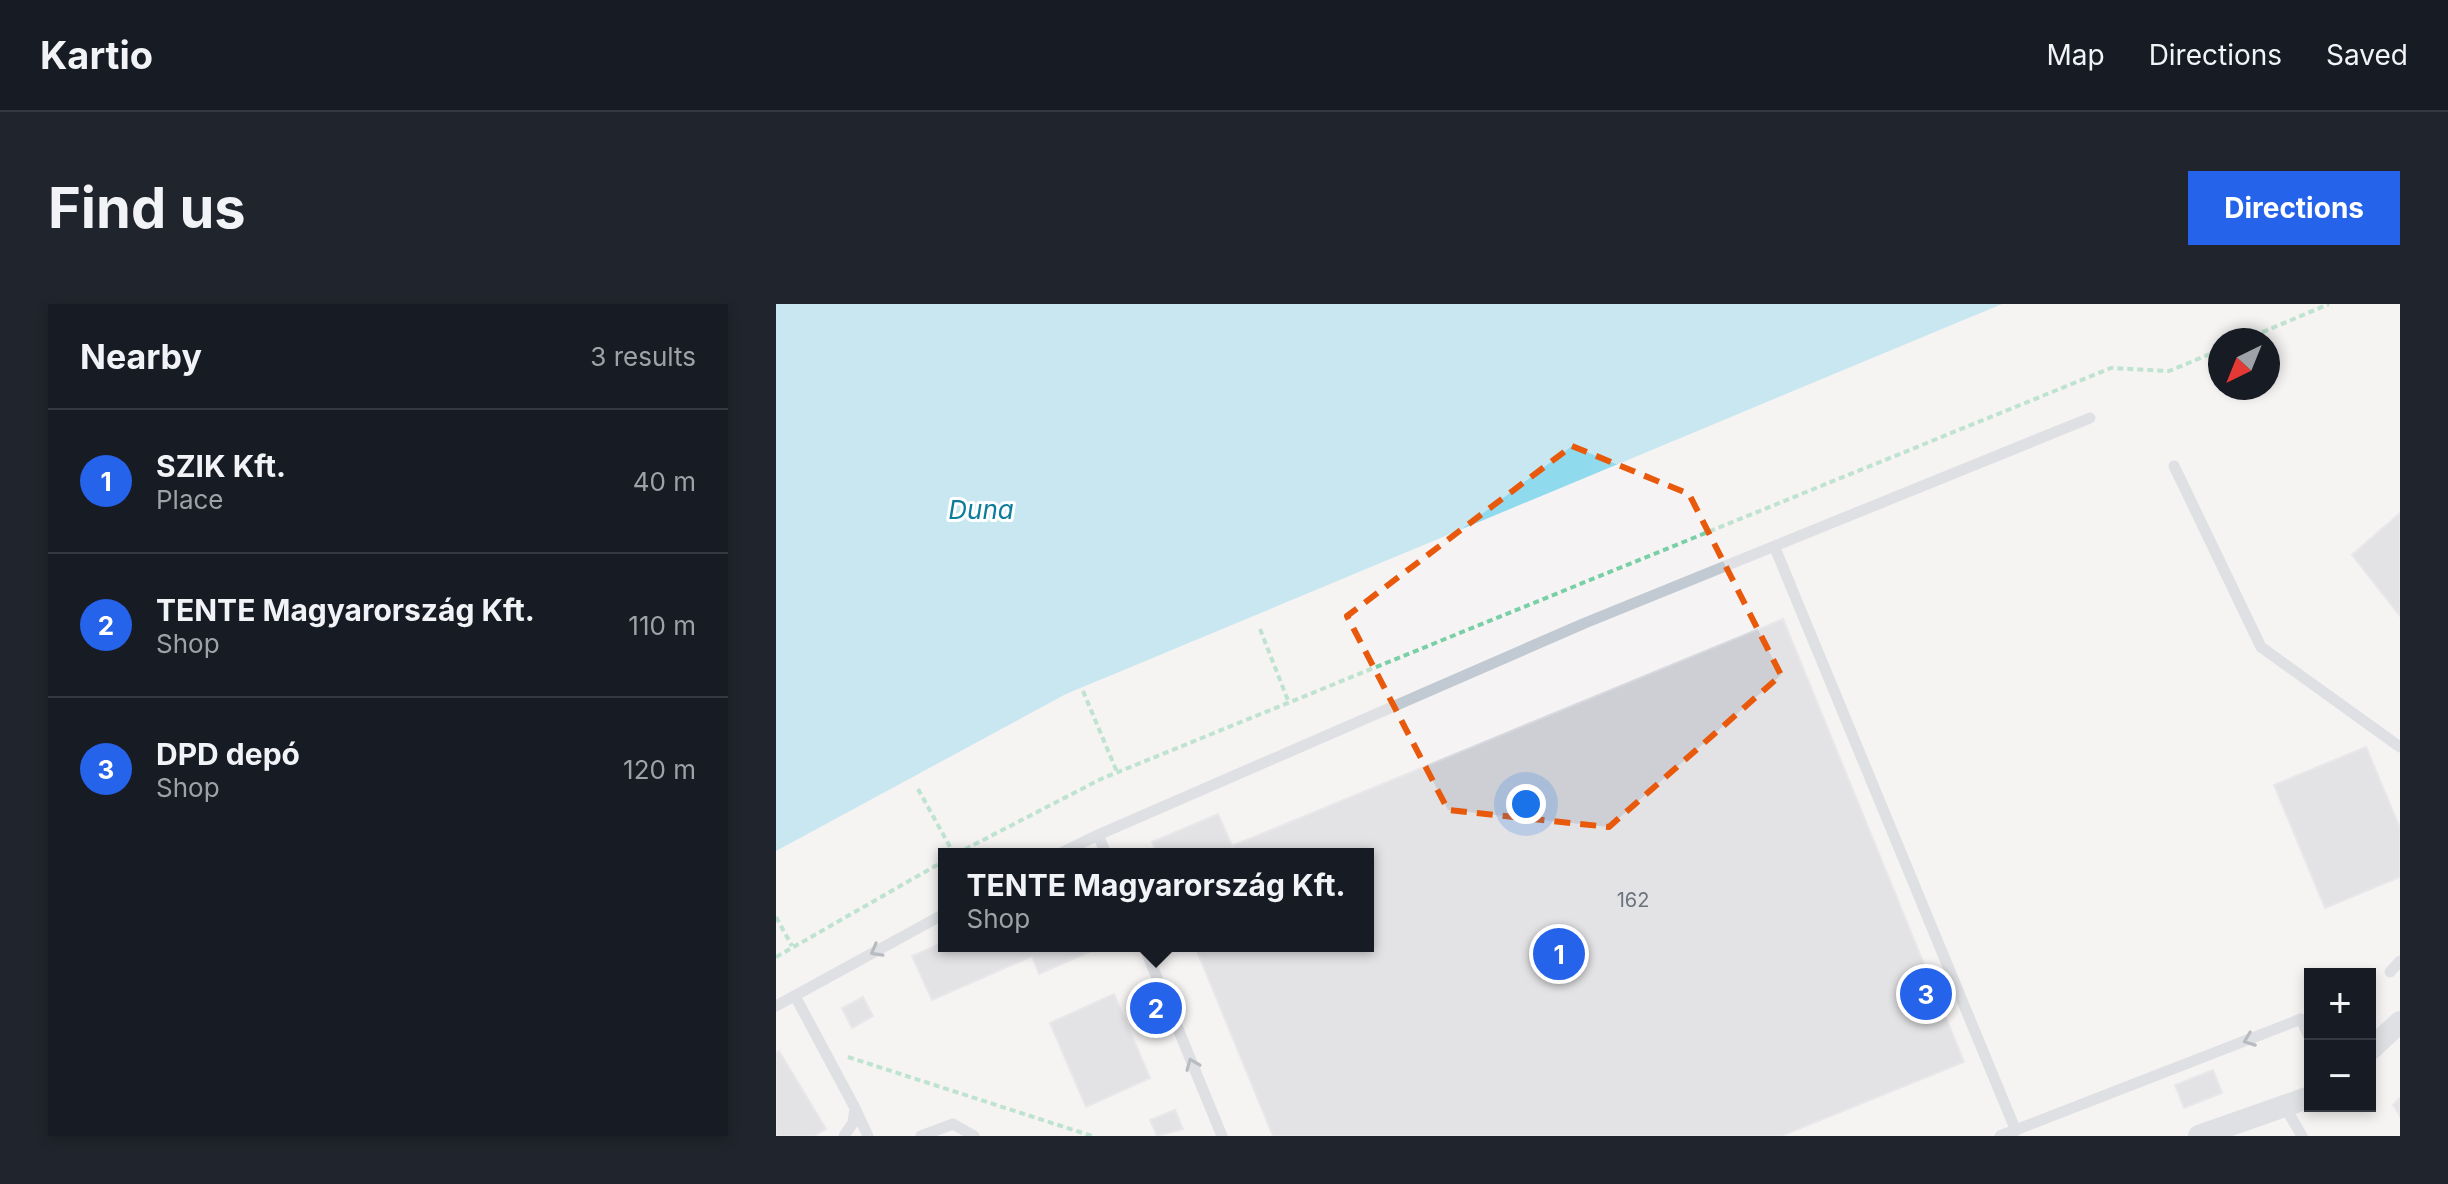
<!DOCTYPE html>
<meta charset="utf-8">
<style>
body{margin:0;font-family:Inter,sans-serif;background:#20242c;color:#f1f3f6}
.controls{position:absolute;right:24px;bottom:24px;display:grid;overflow:hidden;border-radius:0px;box-shadow:0 4px 12px #0003}
.controls button{width:72px;height:72px;display:grid;place-items:center;padding:0;border:0;border-bottom:2px solid #363941;background:#171b24;color:#f1f3f6;font:40px sans-serif}
.compass{position:absolute;left:1432px;top:24px;width:72px;height:72px;border-radius:50%;background:#171b24;box-shadow:0 4px 12px #0003;rotate:223deg}
.you{position:absolute;left:750px;top:500px;width:28px;height:28px;margin:-20px;border:6px solid #fff;border-radius:50%;background:#1a73e8;box-shadow:0 0 0 12px #1a73e833}
.badge{display:grid;place-items:center;width:52px;height:52px;border-radius:50%;background:#2563eb;color:#fff;font-size:26px;font-weight:700}
.pin{position:absolute;translate:-50% -50%;border:4px solid #fff;box-shadow:0 2px 8px #0006}
.popup{position:absolute;left:162px;top:544px;width:436px;height:104px;box-sizing:border-box;display:grid;place-content:center;border-radius:0px;background:#171b24;filter:drop-shadow(0 2px 6px #0005);font-size:26px;white-space:nowrap;color:#9ea1a6}
.popup b{font-size:30px;color:#f1f3f6}
.popup::after{content:'';position:absolute;left:50%;top:100%;margin-left:-16px;border:16px solid transparent;border-top-color:#171b24}
.list{margin:0;padding:0;list-style:none}
h2{display:flex;justify-content:space-between;align-items:center;height:104px;margin:0;padding:0 32px;font-size:34px}
h2 small{font-size:26px;font-weight:400;color:#9ea1a6}
.list li{display:grid;grid-template-columns:52px 1fr auto;gap:24px;align-items:center;box-sizing:border-box;height:144px;padding:0 32px;border-top:2px solid #363941}
.list b{display:block;font-size:30px;white-space:nowrap}
.list p{margin:0;font-size:26px;white-space:nowrap;color:#9ea1a6}
.list em{font-size:26px;font-style:normal;color:#9ea1a6}
.map{position:relative;flex:none;width:1624px;height:832px;overflow:hidden;border-radius:0px}
header{display:flex;align-items:center;gap:48px;box-sizing:border-box;height:112px;padding:0 40px;background:#171b24;border-bottom:2px solid #363941}
header strong{font-size:38px}
nav{display:flex;gap:44px;margin-inline-start:auto;font-size:28px}
.intro{display:flex;align-items:center;justify-content:space-between;box-sizing:border-box;height:192px;padding:0 48px}
h1{margin:0;font-size:56px}
.button{padding:20px 36px;border-radius:0px;background:#2563eb;color:#fff;font-size:28px;font-weight:700}
main{display:flex;gap:48px;padding:0 48px}
aside{flex:1;background:#171b24;border-radius:0px;box-shadow:0 4px 12px #0003}
.map>svg:first-child{display:block}
.water{fill:#90daee}
.building{fill:#cdcfd5;stroke:#d7d9de;stroke-width:2}
.lines{fill:none;stroke-linecap:round;stroke-linejoin:round}
.path{stroke:#7ad0a6;stroke-width:4;stroke-dasharray:6 4;stroke-linecap:butt}
.service{stroke:#c1cad2;stroke-width:11}
.minor{stroke:#c1cad2;stroke-width:22}
.oneway{stroke:#6e7983}
.marked{fill:none;stroke:#e8590c;stroke-width:6;stroke-dasharray:16 10;stroke-linejoin:round}
.labels{text-anchor:middle;dominant-baseline:central;stroke-width:6;stroke-linejoin:round;paint-order:stroke}
.number-label{font-size:20px;fill:#6b747e}
.water-label{font-size:26px;font-style:italic;fill:#0c7c9b;stroke:#fff}
</style>
<header>
<strong>Kartio</strong>
<nav><a>Map</a><a>Directions</a><a>Saved</a></nav>
</header>
<div class="intro"><h1>Find us</h1><a class="button">Directions</a></div>
<main>
<aside>
<h2>Nearby<small>3 results</small></h2>
<ul class="list">
<li><span class="badge">1</span><div><b>SZIK Kft.</b><p>Place</p></div><em>40 m</em></li>
<li><span class="badge">2</span><div><b>TENTE Magyarország Kft.</b><p>Shop</p></div><em>110 m</em></li>
<li><span class="badge">3</span><div><b>DPD depó</b><p>Shop</p></div><em>120 m</em></li>
</ul>
</aside>
<div class="map">
<svg width="1624" height="832" viewBox="0 0 1624 832">
<rect width="100%" height="100%" fill="#f5f3f3"/>
<path class="water" d="M0,0H1226L290,390L0,547Z"/>
<path class="building" d="M1624,209V312L1576,251Z
M1007,315L1188,758L1005,832H497L419,642H592V550H381L376,538L442,510L456,542Z
M1590,443L1624,524V573L1549,604L1498,481Z
M168,638V642H318L320,645L263,670L256,652L156,696L136,652Z
M338,690L374,774L310,803L274,719Z
M87,693L97,712L76,724L66,704Z
M3,747L50,825L38,832H0V749Z
M1437,766L1446,789L1408,804L1399,781Z
M1624,794V812L1617,801Z
M399,806L407,825L381,832L374,816Z"/>
<g class="lines">
<path class="path" d="M1468,36L1553,0
M484,325L513,399
M307,387L341,468
M142,485L178,550
M180,550L325,475L1335,64L1393,67L1444,46
M0,613L16,642
M0,653L168,557
M72,753L316,832"/>
<path class="service" d="M1398,162L1485,343L1624,443
M999,244L1240,827
M322,531L809,319L1314,114
M283,550L322,531L330,550
M368,642L446,832
M1614,668L1624,657
M19,692L79,804L77,819L68,832
M0,702L168,610
M1509,803L1526,832
M79,804L92,832
M145,832L177,820L198,832
M1224,832L1525,715L1534,735"/>
<path class="minor" d="M1594,746L1624,718
M1423,832L1534,793"/>
</g>
<defs><path id="oneway-chevron" d="M-2-3.5L2.5 0L-2 3.5" fill="none" stroke-width="1.6" stroke-linecap="round" stroke-linejoin="round" transform="scale(2)"/></defs>
<g class="oneway">
<use href="#oneway-chevron" transform="translate(100 647) rotate(151)"/>
<use href="#oneway-chevron" transform="translate(1473 736) rotate(159)"/>
<use href="#oneway-chevron" transform="translate(416 760) rotate(-112)"/>
</g>
<path d="M0 0H1624V832H0ZM796,142L913,190L1005,371L833,523L672,506L571,312Z" fill="#f5f3f3" fill-opacity=".55" fill-rule="evenodd"/>
<path class="marked" d="M796,142L913,190L1005,371L833,523L672,506L571,312Z"/>
<g class="labels">
<g class="number-label">
<text x="857" y="596">162</text>
</g>
<g class="water-label">
<text x="205" y="205">Duna</text>
</g>
</g>
</svg>
<div class="controls">
<button>+</button>
<button>−</button>
</div>
<svg class="compass" viewBox="-18 -18 36 36"><path d="M0-13l5 13h-10z" fill="#e53935"/><path d="M0 13l5-13h-10z" fill="#9ea1a6"/></svg>
<div class="you"></div>
<div class="pin badge" style="left:783px;top:650px">1</div>
<div class="pin badge" style="left:380px;top:704px">2</div>
<div class="popup"><b>TENTE Magyarország Kft.</b>Shop</div>
<div class="pin badge" style="left:1150px;top:690px">3</div>
</div>
</main>
